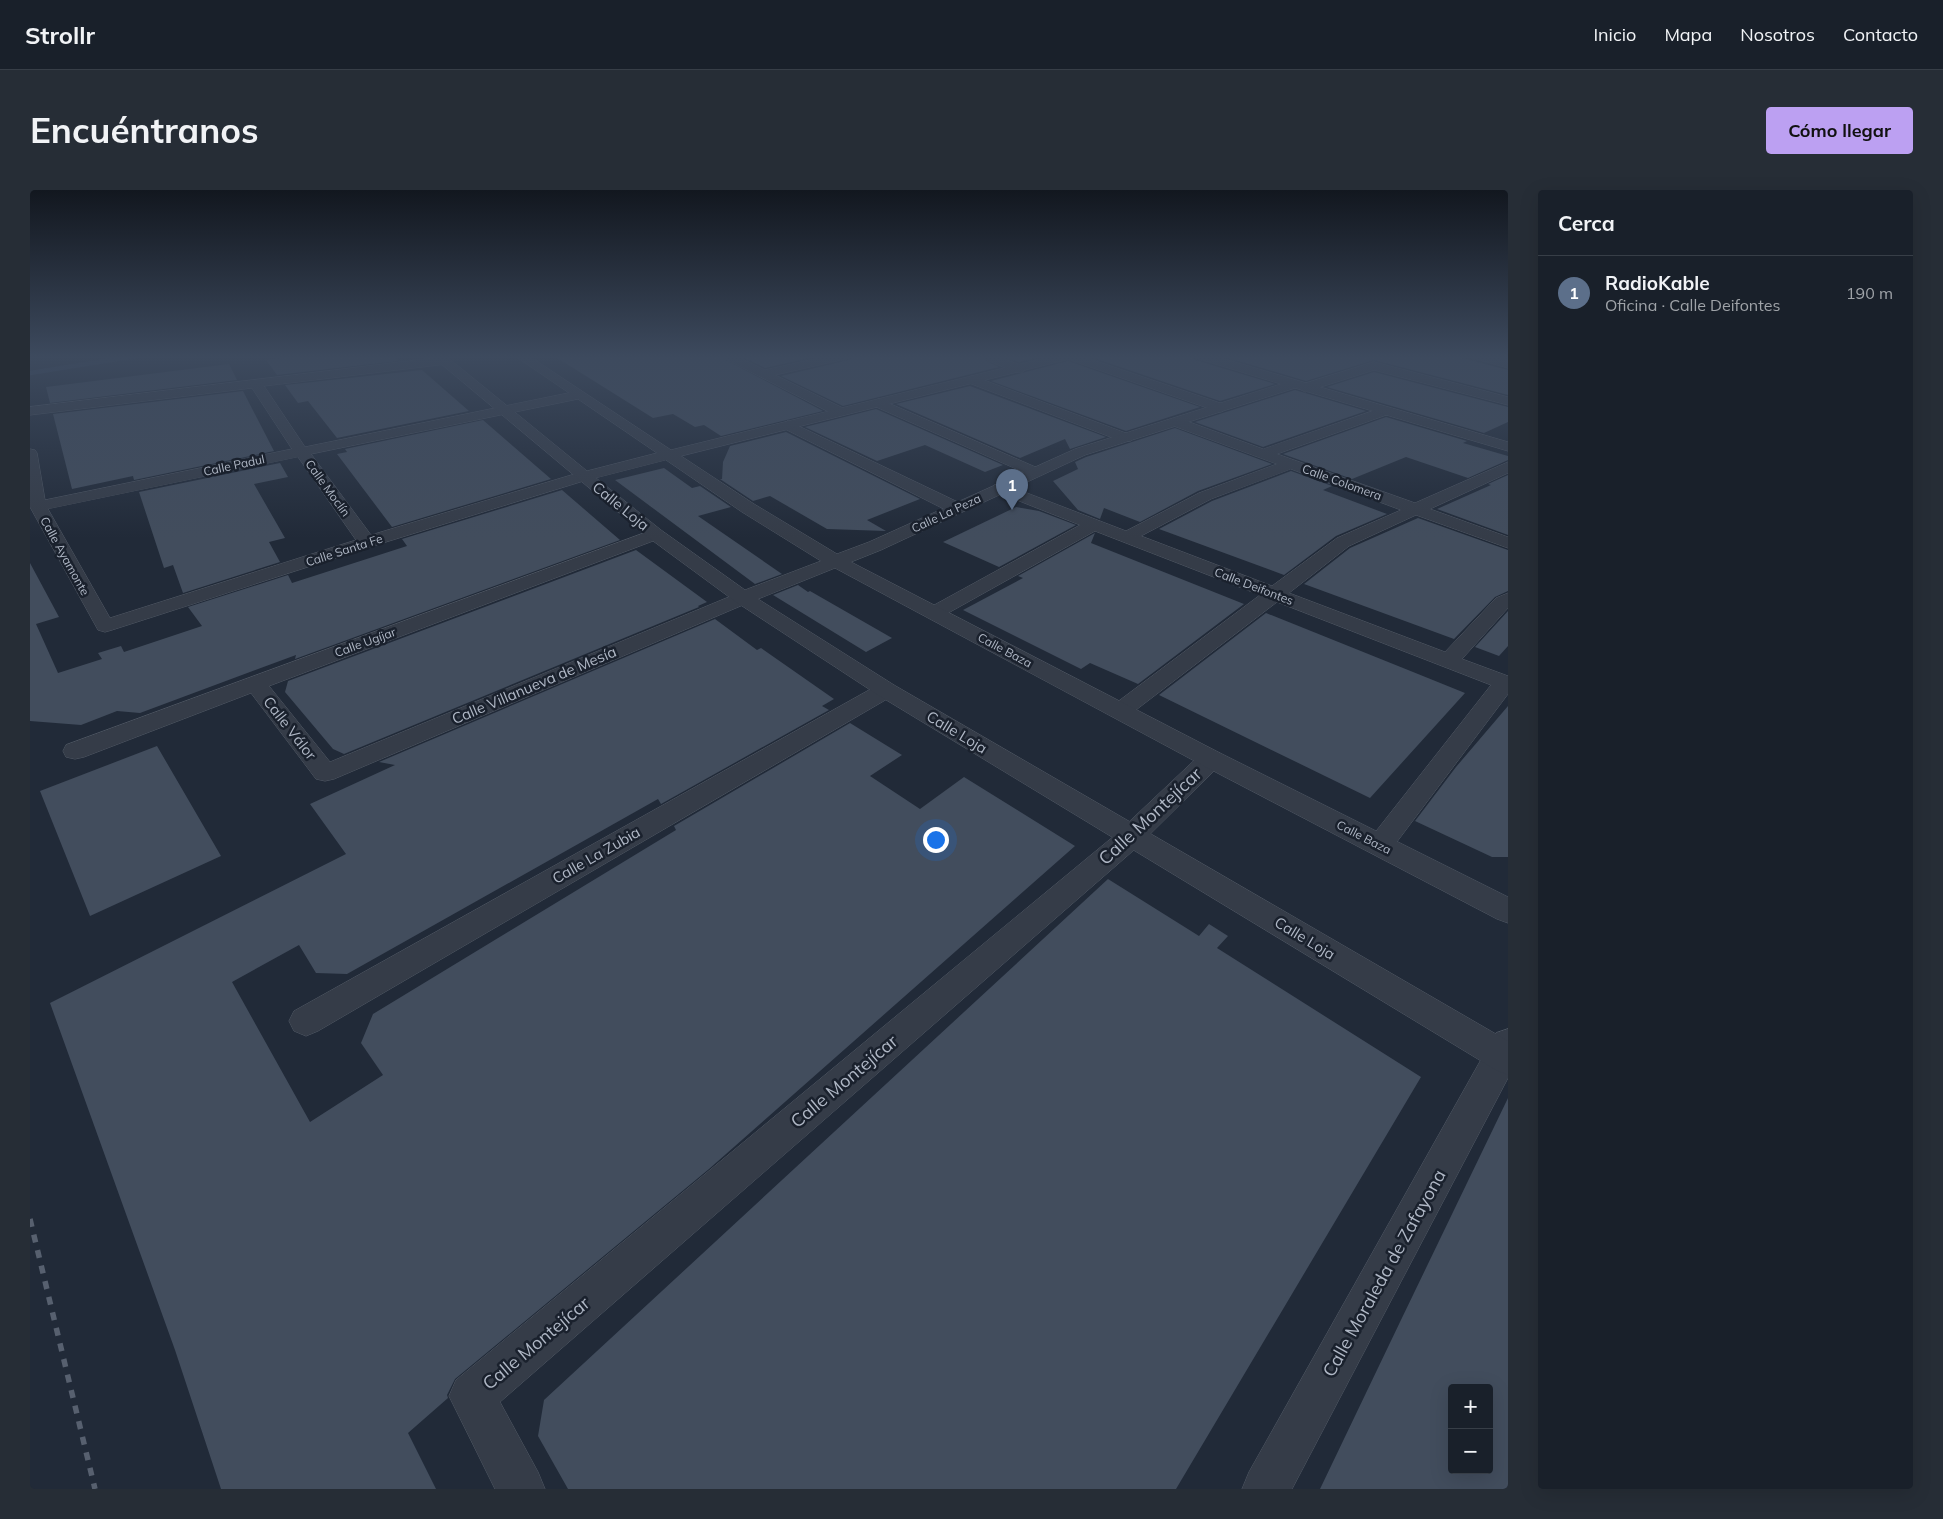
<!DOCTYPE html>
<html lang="es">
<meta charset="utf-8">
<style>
body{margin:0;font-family:Mulish,sans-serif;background:#262d36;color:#f1f3f6}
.controls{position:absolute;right:15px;bottom:15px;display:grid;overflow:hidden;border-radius:5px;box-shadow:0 5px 20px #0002}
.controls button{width:45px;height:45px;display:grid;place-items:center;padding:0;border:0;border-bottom:1px solid #373e47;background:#19202a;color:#f1f3f6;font:25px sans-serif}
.you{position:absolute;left:905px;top:649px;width:18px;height:18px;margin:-12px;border:4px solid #fff;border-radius:50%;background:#1a73e8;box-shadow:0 0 0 8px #1a73e833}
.badge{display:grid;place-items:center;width:32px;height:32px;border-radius:50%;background:#bca0f2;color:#fff;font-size:16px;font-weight:700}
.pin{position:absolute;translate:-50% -41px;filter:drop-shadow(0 1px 2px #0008)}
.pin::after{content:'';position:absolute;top:26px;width:18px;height:15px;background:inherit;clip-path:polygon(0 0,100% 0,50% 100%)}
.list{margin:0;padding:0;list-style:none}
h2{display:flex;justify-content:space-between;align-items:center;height:65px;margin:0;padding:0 20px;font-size:21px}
h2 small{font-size:16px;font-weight:400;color:#9fa3a8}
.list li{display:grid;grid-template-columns:32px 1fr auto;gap:15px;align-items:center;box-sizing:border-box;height:75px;padding:0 20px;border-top:1px solid #373e47}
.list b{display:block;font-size:19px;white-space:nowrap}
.list p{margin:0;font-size:16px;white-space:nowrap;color:#9fa3a8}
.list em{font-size:16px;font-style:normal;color:#9fa3a8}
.map{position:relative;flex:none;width:1478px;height:1299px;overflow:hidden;border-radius:5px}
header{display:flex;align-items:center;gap:30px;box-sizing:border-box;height:70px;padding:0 25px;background:#19202a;border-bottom:1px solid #373e47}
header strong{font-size:24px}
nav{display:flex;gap:28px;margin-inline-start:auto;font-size:18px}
.intro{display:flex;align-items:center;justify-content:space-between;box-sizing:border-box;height:120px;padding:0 30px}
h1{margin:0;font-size:35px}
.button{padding:12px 22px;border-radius:5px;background:#bca0f2;color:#111;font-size:18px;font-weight:700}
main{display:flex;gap:30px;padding:0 30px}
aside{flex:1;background:#19202a;border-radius:5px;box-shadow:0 5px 20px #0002}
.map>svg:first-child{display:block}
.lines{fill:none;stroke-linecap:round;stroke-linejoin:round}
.stream{stroke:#35455f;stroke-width:4.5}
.building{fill:#424d5d;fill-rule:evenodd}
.minor-casing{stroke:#525a66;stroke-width:1}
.tertiary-casing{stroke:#525a66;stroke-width:1}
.minor{fill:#353c48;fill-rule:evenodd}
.tertiary{fill:#353c48;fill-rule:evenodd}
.rail{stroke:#57606f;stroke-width:5.5;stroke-dasharray:8 8;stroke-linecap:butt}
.labels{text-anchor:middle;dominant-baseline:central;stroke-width:5;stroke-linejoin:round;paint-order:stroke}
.far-street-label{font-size:12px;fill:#afb7c5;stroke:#1a212d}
.street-label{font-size:15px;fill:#afb7c5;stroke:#1a212d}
.near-street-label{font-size:18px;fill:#afb7c5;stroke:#1a212d}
</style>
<header>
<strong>Strollr</strong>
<nav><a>Inicio</a><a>Mapa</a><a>Nosotros</a><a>Contacto</a></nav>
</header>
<div class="intro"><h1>Encuéntranos</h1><a class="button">Cómo llegar</a></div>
<main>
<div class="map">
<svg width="1478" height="1299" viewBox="0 0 1478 1299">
<rect width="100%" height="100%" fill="#212a38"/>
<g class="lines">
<path class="stream" d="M0,183L106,166"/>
</g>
<path class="building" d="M269,166H365L367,171L247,185L236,170Z
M524,166H688L793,221L691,246L674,235L665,237L643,224L623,228Z
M711,166H788L735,178Z
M823,166H946L969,177L813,216L751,186L819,170Z
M972,166H1014L989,172Z
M1058,166H1162L1165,170L1245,194L1190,211Z
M1192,166H1424L1478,180V205L1344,170L1276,191Z
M1038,171L1170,217L1096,241L961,191Z
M199,174L207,190L20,213L16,197Z
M392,180L439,221L307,248L278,211L268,213L255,195Z
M1344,182L1478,217V232L1454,243L1297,197Z
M940,196L1076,247L1040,259L1035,249L990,268L866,214Z
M1265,200L1336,221L1233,257L1165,232Z
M213,201L244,261L104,290L103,286L42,299L23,224Z
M846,219L973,275L955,282L895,255L847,271L775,237Z
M1356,227L1437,251L1433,253L1478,266V270L1438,288L1376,267L1322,289L1253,264Z
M453,230L521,289L362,337L307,264L317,262L315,259Z
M1145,238L1242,274L1168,301L1110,332L1074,318L1070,329L1048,320L1023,291L1048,279L1045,272L1056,267Z
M756,242L890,309L837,330L856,341L797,339L740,306L723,311L690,289H692L693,272L700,256Z
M250,273L258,287L224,294L255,348L239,352L250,372L153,403L143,375L134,378L109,302Z
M634,278L662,298L670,296L701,317L668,326L752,384L725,394L585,290Z
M1261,281L1302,296L1293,300L1357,324L1306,346L1254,385L1129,339L1182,311Z
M1478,285V345L1407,319L1461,295L1458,294Z
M532,300L590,350L265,469L266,465L110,523L87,521L51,535L0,531V373L29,427L6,434L28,483L72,469L68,463L91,456L94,462L172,436L158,417L258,385L262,393L377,356L372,349Z
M986,317L1009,321L1046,335L969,377L913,352Z
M1388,328L1478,360V401L1465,407L1424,449L1274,394L1320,358Z
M1065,343L1061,353L1214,414L1108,494L1060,473L1051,479L933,420L993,388L988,386Z
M606,360L677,412L668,416L669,417L314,564L303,559L255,502L258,491Z
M768,395L778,402L780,401L862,448L836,462L743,405Z
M1478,421V456L1469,466L1445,457Z
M1236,423L1388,484L1435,503L1340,608L1129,505Z
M685,429L727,460L731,458L804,509L792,516L799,520L631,614L628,609L317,784L286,783L269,755L202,792L280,932L353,885L331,853L343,824L646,640L644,636L820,533L872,565L840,586L890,619L934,587L1045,656L679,979L425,1189L417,1205L418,1208L378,1243L406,1299H191L145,1160L20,813L316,664L280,614L365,575L349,572Z
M1478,516V667H1462L1385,631L1426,577Z
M127,556L191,666L60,726L10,601Z
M1078,689L1169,746L1179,734L1198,746L1187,758L1391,887L1146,1299H538L508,1246L514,1210Z
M1478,908V1299H1290L1370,1132ZM1422,1198H1459V1280H1422Z"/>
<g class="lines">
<defs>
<path id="minor" d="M690,166H706L735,180L798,166H821L819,168L745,185L815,219L817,222L810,226L805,225Z
M948,166H966L993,176L995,179L993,182H985Z
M1033,166H1051L1196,215L1198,218L1191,222L1186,221L1035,168Z
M1441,166H1462L1478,170V178L1443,168Z
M413,167L417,168L419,171L417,174L234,196L275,257L548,201L555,205L548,209L281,264L341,345L548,283H560L562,286L560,289L343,356L82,440L75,442L68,440L0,317V259L5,260L7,263L15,310L262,259L222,198L0,225V217ZM268,267L326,350L80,428L18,319Z
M1344,172L1478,207V215L1344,180L1275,202L1269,198L1270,195Z
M943,186L1101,245L1103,248L1101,251H1091L939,193L937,190L939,187Z
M849,209L1010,279L1013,282L1010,285H1000L844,216L842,213Z
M1354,217L1359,218L1361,221L1359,224L1247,264L1385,313L1478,272V283L1400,319L1478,347V358L1386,325L1319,356L1259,403L1415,462L1466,408L1478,403V418L1432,469L1478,486V504L1360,661L1350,664L1340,661L1336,654L1461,495L1247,412L1098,526L1090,528L1082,526L1078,521L1082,516L1230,405L1065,341L911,427L904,429L897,427L894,423L897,419L1050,335L964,301L962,298L964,295H976L1096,341L1169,303L1247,274L1141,235L1139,232L1141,229H1151L1233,259ZM1261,279L1371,320L1307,348L1242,396L1111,346L1181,309Z
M758,231L932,314L934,318L932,322H920L753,238L751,235Z
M625,339L631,340L634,344L631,348L239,496L300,572L706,404L713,402L720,404L723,408L720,412L304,589L295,591L286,589L221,503L54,567L45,569L36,567L33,561L36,555Z
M856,493L864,495L867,500L864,505L288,841L276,846L264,841L259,831L264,821L848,495Z
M1181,561L1190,563L1193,569L1190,575L1104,660L470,1212L508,1282L515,1299H465L419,1206L426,1190L1084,646L1172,563Z
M1478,839V888L1262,1299H1212L1219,1282L1466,843Z"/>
<path id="tertiary" d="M402,166H416L557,281L627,263L485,166H499L641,260L1023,166H1045L1043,168L651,266L724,314L807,364L839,352L1045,259L1251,194L1166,168L1164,166H1184L1478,252V261L1265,198L1055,265L851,360L821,372L1190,563L1478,707V733L1467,729L1172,575L805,378L728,409L864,495L1478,851V885L1466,880L848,505L706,412L619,348ZM636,270L712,322L791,371L715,400L631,340L566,288Z"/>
</defs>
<use href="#minor" class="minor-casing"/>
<use href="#tertiary" class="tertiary-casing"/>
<use href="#minor" class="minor"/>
<use href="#tertiary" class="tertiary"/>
<path class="rail" d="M0,1029L65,1299"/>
</g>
<linearGradient id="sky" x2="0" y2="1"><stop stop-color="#12171f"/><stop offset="0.48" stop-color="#3d4a5e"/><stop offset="1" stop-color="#3d4a5e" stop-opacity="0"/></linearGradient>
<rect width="1478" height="348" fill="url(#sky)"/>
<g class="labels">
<g class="far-street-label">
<text transform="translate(204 275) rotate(-12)">Calle Padul</text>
<text transform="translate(1312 292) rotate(20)">Calle Colomera</text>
<text transform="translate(298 298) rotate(54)">Calle Moclín</text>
<text transform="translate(916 323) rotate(-25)">Calle La Peza</text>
<text transform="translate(314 360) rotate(-18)">Calle Santa Fe</text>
<text transform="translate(35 366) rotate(61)">Calle Ayamonte</text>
<text transform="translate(1224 396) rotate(21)">Calle Deifontes</text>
<text transform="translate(335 452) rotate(-20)">Calle Ugíjar</text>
<text transform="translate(975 460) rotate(28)">Calle Baza</text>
<text transform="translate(1334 647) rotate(27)">Calle Baza</text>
</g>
<g class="street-label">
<text transform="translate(591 316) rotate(39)">Calle Loja</text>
<text transform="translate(504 495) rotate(-23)">Calle Villanueva de Mesía</text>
<text transform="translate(260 538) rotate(52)">Calle Válor</text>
<text transform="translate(927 542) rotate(31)">Calle Loja</text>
<text transform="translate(566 665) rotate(-30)">Calle La Zubia</text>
<text transform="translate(1275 748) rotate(31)">Calle Loja</text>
</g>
<g class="near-street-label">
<text transform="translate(1120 626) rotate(-43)">Calle Montejícar</text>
<text transform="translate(814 891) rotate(-40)">Calle Montejícar</text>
<text transform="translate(1354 1083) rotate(-61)">Calle Moraleda de Zafayona</text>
<text transform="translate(506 1153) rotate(-40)">Calle Montejícar</text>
</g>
</g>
</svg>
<div class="controls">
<button>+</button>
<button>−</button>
</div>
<div class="you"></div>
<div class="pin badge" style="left:982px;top:320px;background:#5c6f8a">1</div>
</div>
<aside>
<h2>Cerca<small></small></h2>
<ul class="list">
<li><span class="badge" style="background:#5c6f8a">1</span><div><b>RadioKable</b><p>Oficina · Calle Deifontes</p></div><em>190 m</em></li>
</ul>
</aside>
</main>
